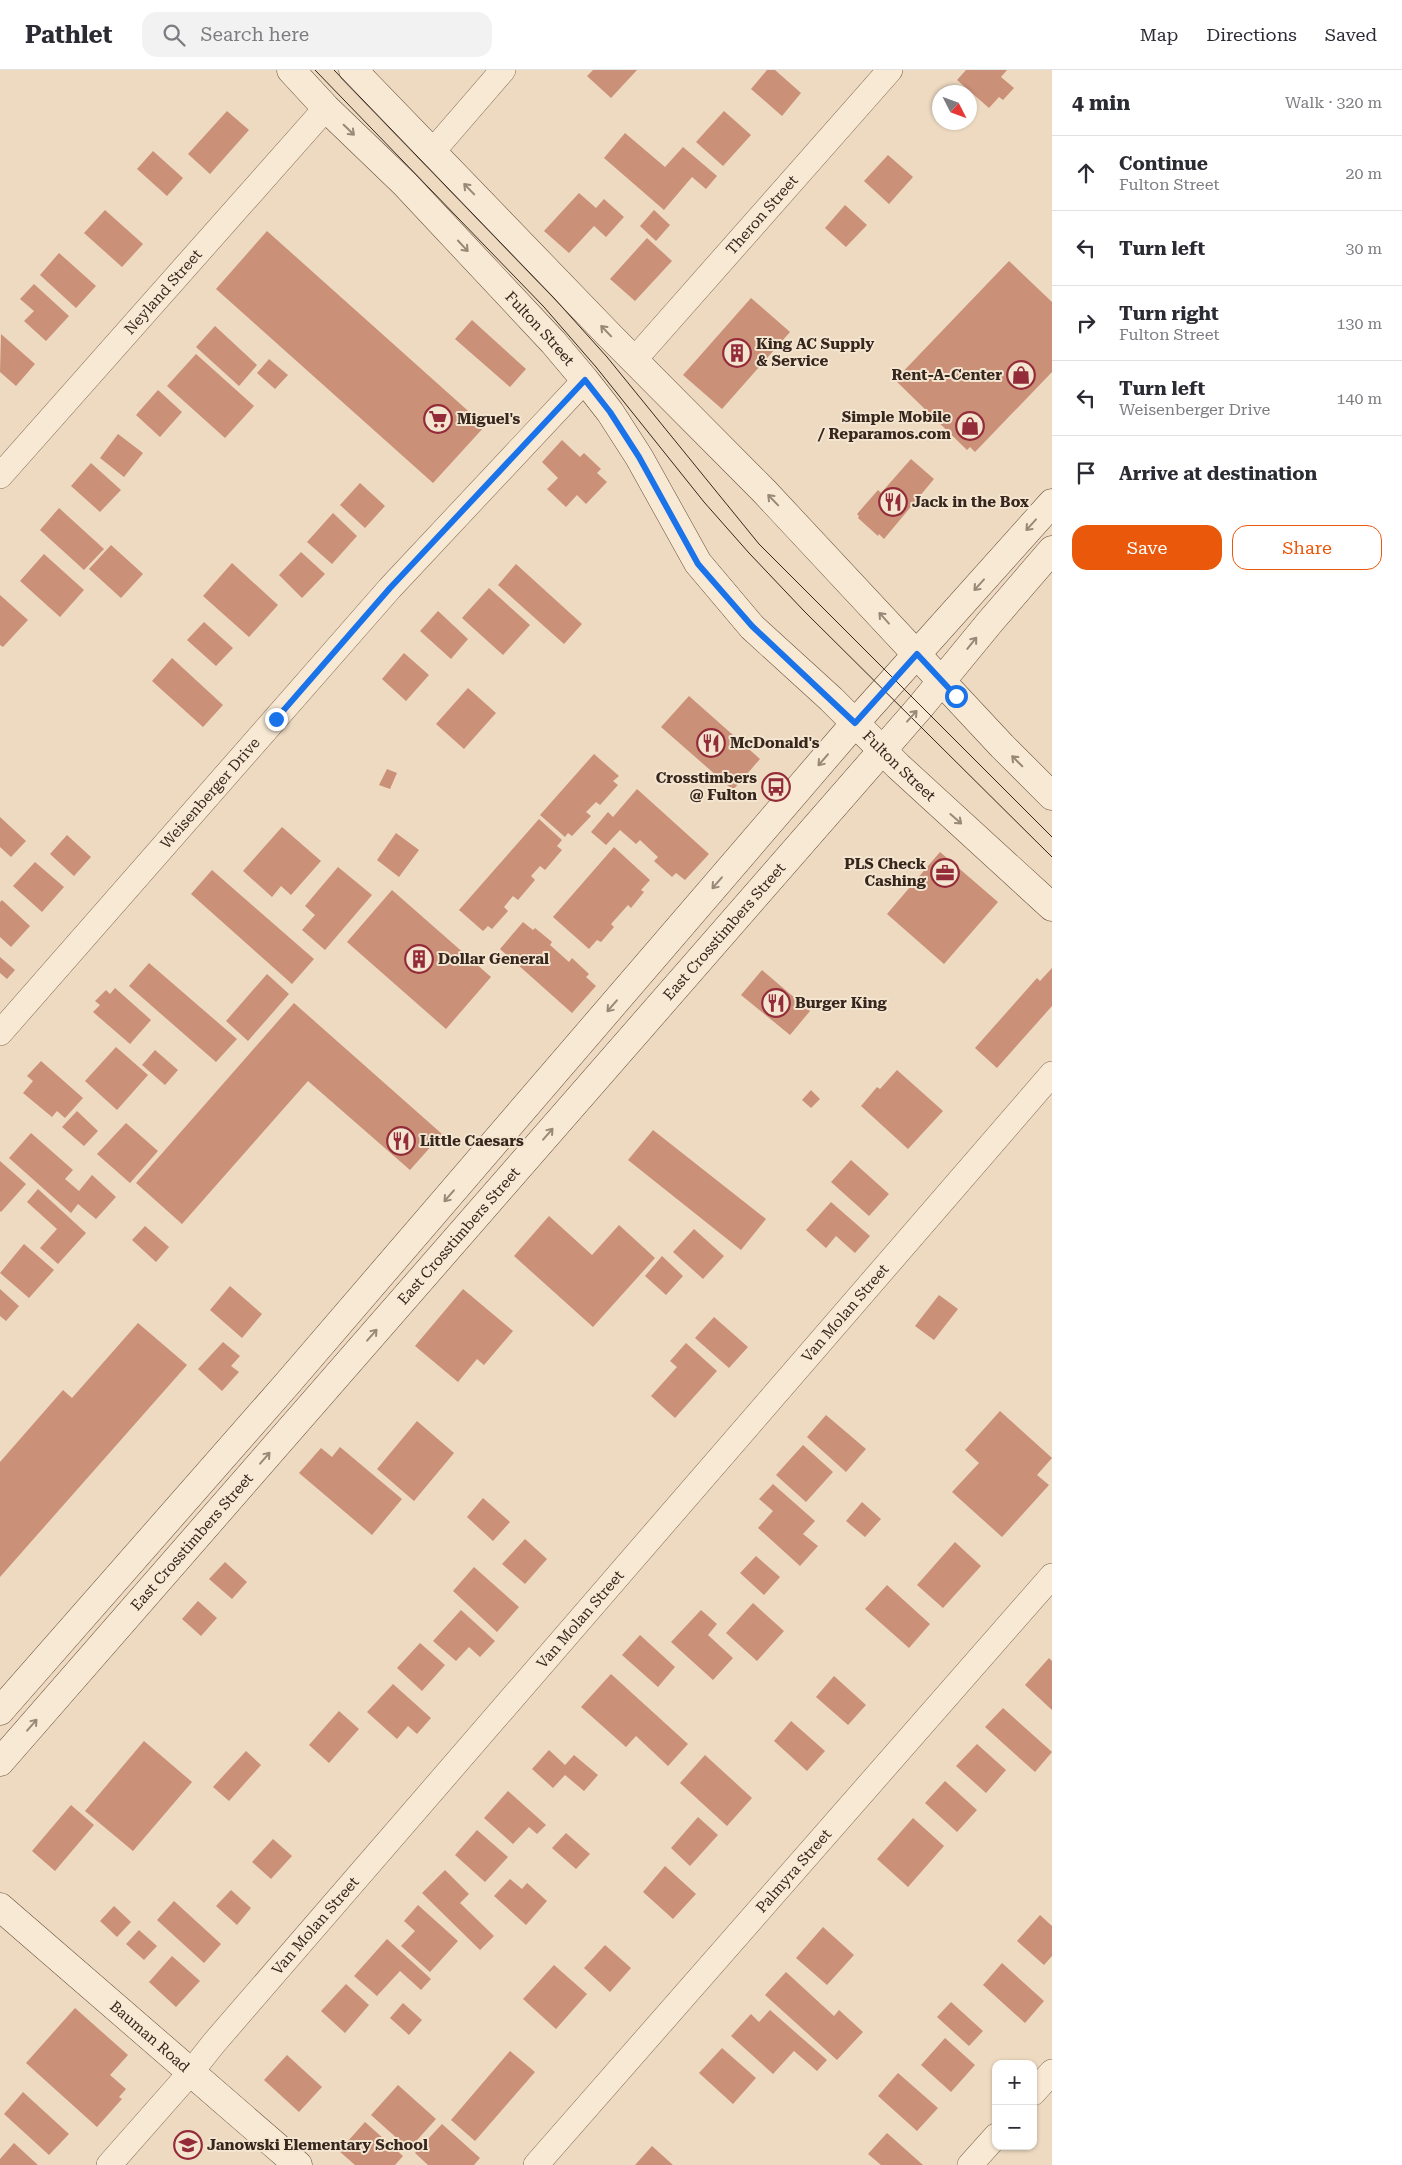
<!DOCTYPE html>
<meta charset="utf-8">
<style>
body{margin:0;font-family:"Roboto Serif",serif;background:#f2f2f3;color:#2b2b33}
.controls{position:absolute;right:15px;bottom:15px;display:grid;overflow:hidden;border-radius:10px;box-shadow:0 1px 4px #0004}
.controls button{width:45px;height:45px;display:grid;place-items:center;padding:0;border:0;border-bottom:1px solid #e1e1e2;background:#fff;color:#2b2b33;font:25px sans-serif}
.compass{position:absolute;left:932px;top:15px;width:45px;height:45px;border-radius:50%;background:#fff;box-shadow:0 1px 4px #0004;rotate:132deg}
.stop{position:absolute;width:15px;height:15px;margin:-11px;border:4px solid #1a73e8;border-radius:50%;background:#fff}
.stop.end{background:#1a73e8;border-color:#fff;box-shadow:0 1px 5px #0008}
.list{margin:0;padding:0;list-style:none}
h2{display:flex;justify-content:space-between;align-items:center;height:65px;margin:0;padding:0 20px;font-size:21px}
h2 small{font-size:16px;font-weight:400;color:#7c7c81}
.list li{display:grid;grid-template-columns:32px 1fr auto;gap:15px;align-items:center;box-sizing:border-box;height:75px;padding:0 20px;border-top:1px solid #e1e1e2}
.list b{display:block;font-size:19px;white-space:nowrap}
.list p{margin:0;font-size:16px;white-space:nowrap;color:#7c7c81}
.list em{font-size:16px;font-style:normal;color:#7c7c81}
.actions{display:flex;gap:10px;padding:15px 20px}
.actions a{flex:1;padding:11px 0;border:1px solid #ea580c;border-radius:15px;text-align:center;font-size:18px;color:#ea580c}
.actions .main{background:#ea580c;color:#fff}
.icon{flex:none;width:28px;height:28px;fill:none;stroke:currentColor;stroke-width:2;stroke-linecap:round;stroke-linejoin:round}
.map{position:relative;flex:none;width:1052px;height:2095px;overflow:hidden}
header{display:flex;align-items:center;gap:30px;box-sizing:border-box;height:70px;padding:0 25px;background:#fff;border-bottom:1px solid #e1e1e2}
header strong{font-size:24px}
nav{display:flex;gap:28px;margin-inline-start:auto;font-size:18px}
.search{width:350px;height:45px;background:#f2f2f3;display:flex;align-items:center;gap:12px;box-sizing:border-box;padding:0 18px;border-radius:15px;color:#7c7c81;font-size:19px}
main{display:flex}
aside{flex:1;background:#fff}
.map>svg:first-child{display:block}
.building{fill:#ca9078}
.lines{fill:none;stroke-linecap:round;stroke-linejoin:round}
.street-casing{stroke:#866b59;stroke-width:26}
.secondary-casing{stroke:#674d3c;stroke-width:29}
.street{stroke:#f8e9d4;stroke-width:25}
.secondary{stroke:#f8e9d4;stroke-width:28}
.tram{stroke:#36261d;stroke-width:1}
.oneway{stroke:#978878}
.route{stroke:#1a73e8;stroke-width:6}
.labels{text-anchor:middle;dominant-baseline:central;stroke-width:4;stroke-linejoin:round;paint-order:stroke}
.street-label{font-size:15px;fill:#36261d;stroke:#f4e5d0}
.poi-label{font-size:15px;font-weight:bold;fill:#36261d;stroke:#f4e5d0;text-anchor:start}
</style>
<header>
<strong>Pathlet</strong>
<div class="search"><svg class="icon" aria-label="search" viewBox="0 0 24 24"><circle cx="10" cy="10" r="6"/><path d="M15 15l6 6"/></svg>Search here</div>
<nav><a>Map</a><a>Directions</a><a>Saved</a></nav>
</header>
<main>
<div class="map">
<svg width="1052" height="2095" viewBox="0 0 1052 2095">
<rect width="100%" height="100%" fill="#eddac1"/>
<path class="building" d="M593,0H637L611,28L587,6Z
M767,0H775L801,23L782,46L751,19Z
M966,0H1007L1001,7L1014,18L1003,30L999,27L989,38L957,10Z
M227,41L249,60L210,104L188,84Z
M724,41L751,65L723,96L696,72Z
M625,63L665,97L683,77L717,106L706,119L692,107L664,140L604,88Z
M153,81L183,108L167,126L137,99Z
M888,85L913,107L889,134L864,111Z
M579,123L596,138L604,129L624,147L606,167L594,156L569,183L544,161Z
M845,135L867,155L846,177L825,158Z
M105,140L143,174L122,197L84,163Z
M654,140L670,155L656,171L640,156Z
M267,161L485,356L433,413L216,219Z
M647,168L672,191L635,231L610,209Z
M59,183L96,216L76,238L40,205Z
M1009,191L1052,232V302L975,382L970,377L967,380L895,310Z
M34,214L69,246L46,271L24,251L34,241L20,229Z
M751,228L790,262L722,339L683,305Z
M472,250L526,299L510,317L455,269Z
M215,256L257,295L239,316L196,277Z
M1,264L35,294L16,316L0,302Z
M196,284L254,336L225,368L167,316Z
M269,289L288,305L275,319L257,303Z
M158,320L182,342L160,367L136,345Z
M118,364L143,383L124,407L100,388Z
M562,370L580,387L584,383L601,399L597,403L607,412L586,434L577,425L566,437L547,419L558,408L542,392Z
M911,389L934,409L884,469L879,464L878,466L858,448L859,446L857,444L878,420L881,423Z
M91,393L121,420L100,442L71,416Z
M360,413L385,436L365,458L340,435Z
M59,438L104,479L84,500L40,460Z
M333,443L357,466L332,494L307,472Z
M111,475L143,504L121,528L89,499Z
M301,482L325,504L302,528L279,505Z
M44,484L84,520L60,547L20,511Z
M232,493L278,535L249,567L203,526Z
M516,494L582,554L564,574L498,515Z
M489,518L530,555L503,585L462,548Z
M0,525L28,550L3,577L0,575Z
M438,541L468,569L451,589L420,561Z
M204,552L233,578L216,596L187,570Z
M404,583L429,605L406,631L382,609Z
M172,588L223,635L203,657L152,611Z
M468,618L496,643L464,679L436,654Z
M689,626L760,689L733,720L661,657Z
M594,684L619,706L613,711L618,715L600,735L596,732L586,742L591,746L572,766L568,763L565,767L540,745Z
M387,699L397,703L390,719L379,715Z
M637,719L709,784L685,810L676,803L672,807L654,791L658,787L640,770L636,774L620,760L606,775L591,762L608,742L613,747Z
M0,747L26,771L11,787L0,777Z
M539,749L562,770L557,776L562,780L545,800L540,796L531,806L535,810L518,830L513,826L504,837L508,841L492,859L488,856L483,861L459,840Z
M282,757L321,791L291,825L281,816L272,827L243,801Z
M396,763L419,780L399,807L377,790Z
M67,765L91,787L74,806L50,784Z
M614,777L650,810L641,820L644,822L631,838L628,835L611,854L614,857L601,872L597,870L589,879L553,847Z
M940,782L998,832L944,894L887,844Z
M35,792L64,817L42,842L13,816Z
M338,797L372,825L325,880L302,860L315,845L305,836Z
M212,800L314,889L292,914L191,824Z
M392,820L491,907L446,959L347,872Z
M2,830L30,856L11,877L0,867V832Z
M523,852L533,860L535,858L552,872L550,875L569,892L572,888L589,904L586,907L596,916L572,943L500,879Z
M0,887L15,900L7,909L0,903Z
M149,893L237,969L216,992L129,916Z
M1052,898V936L997,998L975,978L1037,908L1040,911Z
M762,900L810,941L790,965L741,925Z
M267,904L289,924L248,971L226,951Z
M115,918L151,950L130,974L93,942L100,935L95,931L106,920L110,924Z
M294,933L442,1064L410,1100L308,1011L182,1154L136,1113Z
M116,977L148,1005L117,1040L85,1011Z
M155,980L178,1000L165,1015L142,995Z
M41,991L83,1028L65,1048L57,1041L52,1047L23,1023L33,1011L27,1006Z
M897,1000L943,1041L908,1079L861,1036L877,1017L880,1019Z
M811,1020L820,1029L811,1038L802,1030Z
M77,1041L98,1061L84,1076L62,1057Z
M126,1053L158,1081L130,1113L97,1084Z
M653,1060L766,1149L741,1180L628,1090Z
M31,1063L73,1100L65,1109L79,1121L92,1105L116,1127L96,1149L78,1134L71,1143L9,1088Z
M851,1090L889,1124L869,1146L831,1112Z
M0,1091L26,1114L1,1142L0,1141Z
M38,1119L86,1163L58,1194L40,1178L57,1159L27,1132Z
M831,1132L870,1166L855,1183L836,1166L826,1178L806,1160Z
M549,1146L592,1185L619,1155L655,1188L593,1257L514,1186Z
M145,1156L169,1177L156,1192L132,1170Z
M694,1159L724,1186L703,1209L673,1182Z
M24,1174L54,1200L29,1228L0,1203Z
M662,1186L683,1206L666,1225L645,1206Z
M230,1216L262,1244L242,1268L210,1240Z
M0,1219L19,1236L6,1251L0,1246Z
M463,1219L513,1261L484,1295L477,1289L458,1312L415,1276Z
M939,1225L958,1239L934,1270L915,1256Z
M714,1247L748,1277L729,1298L695,1268Z
M138,1253L187,1295L0,1507V1392L63,1320L72,1328Z
M223,1272L240,1286L231,1296L239,1302L222,1321L198,1299Z
M686,1273L717,1301L675,1348L651,1326L677,1297L670,1291Z
M1000,1341L1052,1388L1037,1405L1049,1415L1002,1467L952,1422L979,1393L965,1380Z
M826,1345L866,1379L846,1402L807,1367Z
M417,1351L454,1383L414,1431L377,1399Z
M803,1375L833,1402L806,1432L776,1405Z
M340,1377L402,1429L372,1465L299,1403L321,1378L332,1387Z
M773,1414L815,1451L803,1464L818,1476L800,1496L758,1458L773,1441L759,1429Z
M483,1428L510,1452L493,1471L467,1447Z
M862,1432L881,1449L865,1467L846,1451Z
M525,1469L547,1489L525,1514L502,1494Z
M955,1472L981,1496L943,1538L917,1515Z
M756,1486L780,1507L764,1525L740,1503Z
M225,1492L247,1512L232,1529L209,1509Z
M474,1497L519,1537L497,1562L453,1521Z
M887,1515L930,1554L909,1578L865,1539Z
M198,1531L217,1548L201,1566L182,1549Z
M753,1533L784,1561L757,1591L726,1563Z
M461,1540L495,1571L480,1587L469,1577L456,1591L433,1571Z
M701,1540L717,1554L708,1565L733,1588L713,1610L671,1572Z
M640,1565L675,1597L658,1617L622,1585Z
M420,1573L445,1595L422,1621L397,1598Z
M1049,1588L1052,1591V1640L1025,1615Z
M611,1604L688,1674L668,1696L636,1666L626,1677L581,1637Z
M834,1606L866,1635L848,1655L816,1627Z
M393,1614L431,1648L417,1664L408,1656L397,1669L367,1642Z
M1003,1638L1052,1682L1035,1702L985,1657Z
M339,1641L359,1659L329,1693L309,1675Z
M791,1651L825,1681L807,1701L774,1671Z
M144,1671L192,1712L133,1781L85,1741Z
M977,1674L1006,1700L986,1723L956,1696Z
M549,1680L565,1695L574,1685L598,1705L584,1721L565,1705L553,1718L532,1699Z
M246,1681L261,1695L229,1731L213,1717Z
M705,1685L752,1728L727,1756L680,1713Z
M945,1711L977,1740L957,1762L925,1733Z
M508,1721L546,1755L537,1764L529,1757L513,1774L484,1748Z
M71,1735L94,1755L55,1801L32,1781Z
M698,1747L718,1765L690,1796L671,1778Z
M913,1748L944,1776L908,1817L877,1789Z
M477,1760L508,1787L485,1812L455,1785Z
M566,1763L590,1784L576,1799L552,1778Z
M273,1769L292,1786L271,1809L252,1792Z
M665,1796L696,1824L673,1849L643,1822Z
M445,1800L469,1824L460,1833L494,1866L480,1880L422,1823Z
M510,1809L522,1819L527,1813L547,1831L526,1855L494,1826Z
M231,1820L251,1838L237,1855L216,1836Z
M174,1831L221,1874L204,1893L157,1850Z
M418,1835L458,1871L430,1902L401,1876L415,1861L404,1851Z
M114,1836L131,1852L117,1867L100,1851Z
M1040,1845L1052,1856V1886L1044,1895L1017,1871Z
M823,1857L854,1885L827,1915L796,1888Z
M139,1860L157,1876L144,1890L126,1874Z
M387,1869L431,1909L421,1920L400,1901L377,1926L354,1906Z
M605,1875L631,1898L610,1922L584,1898Z
M172,1886L200,1911L176,1937L149,1912Z
M1002,1893L1044,1931L1025,1953L983,1915Z
M554,1895L587,1924L556,1959L523,1929Z
M786,1902L834,1946L839,1940L863,1962L837,1990L765,1925Z
M346,1914L369,1935L345,1963L321,1941Z
M951,1932L983,1961L969,1976L937,1947Z
M403,1933L422,1950L409,1965L390,1948Z
M75,1938L128,1985L110,2005L126,2019L119,2027L122,2029L97,2057L26,1993Z
M770,1940L827,1990L817,2001L794,1981L773,2004L731,1966L751,1944L759,1952Z
M945,1968L975,1995L951,2022L921,1995Z
M722,1978L756,2008L733,2034L699,2003Z
M510,1981L535,2002L475,2071L451,2050Z
M287,1985L322,2017L299,2042L264,2010Z
M898,2003L938,2038L917,2061L878,2026Z
M398,2015L436,2049L409,2079L371,2045Z
M23,2022L69,2064L49,2085L4,2044Z
M365,2052L403,2086L395,2095H355L339,2081Z
M442,2054L480,2088L474,2095H428L415,2083Z
M887,2063L923,2095H881L868,2084Z
M14,2073L38,2095H0V2089Z
M652,2076L673,2095H635Z"/>
<g class="lines">
<defs>
<g id="street">
<path d="M433,81L503,0"/>
<path id="s1" d="M635,289L890,0"/>
<path id="s2" d="M0,406L326,38"/>
<path id="s3" d="M0,963L390,518L585,310"/>
<path d="M1033,2023L1052,2002"/>
<path id="s4" d="M109,2095L191,2002L214,1973L1052,1004"/>
<path id="s5" d="M536,2095L1052,1506"/>
<path d="M970,2095L996,2066"/>
</g>
<g id="secondary">
<path id="s6" d="M291,0L326,38L405,114L553,272L585,310L610,342L639,387L698,493L752,557L831,629L898,696L1052,837"/>
<path d="M353,0L611,267L764,421L1002,676L1052,726"/>
<path d="M0,1641L287,1314L855,653L1052,433"/>
<path id="s7" d="M0,1692L921,636L990,552L1052,480"/>
<path id="s8" d="M0,1837L298,2095"/>
</g>
</defs>
<use href="#street" class="street-casing"/>
<use href="#secondary" class="secondary-casing"/>
<use href="#street" class="street"/>
<use href="#secondary" class="secondary"/>
<path class="tram" d="M315,0L544,237L596,297L704,432L749,483L804,541L1052,787
M334,0L554,228L607,287L759,474L1052,767"/>
</g>
<defs><path id="oneway-shaft" d="M-6 0H5M1.5-3L5.5 0L1.5 3" fill="none" stroke-width="1.6" stroke-linecap="round" stroke-linejoin="round" transform="scale(1.25)"/></defs>
<g class="oneway">
<use href="#oneway-shaft" transform="translate(349 60) rotate(44)"/>
<use href="#oneway-shaft" transform="translate(469 119) rotate(-134)"/>
<use href="#oneway-shaft" transform="translate(463 176) rotate(47)"/>
<use href="#oneway-shaft" transform="translate(606 261) rotate(-134)"/>
<use href="#oneway-shaft" transform="translate(773 430) rotate(-134)"/>
<use href="#oneway-shaft" transform="translate(1031 455) rotate(132)"/>
<use href="#oneway-shaft" transform="translate(979 515) rotate(132)"/>
<use href="#oneway-shaft" transform="translate(884 548) rotate(-132)"/>
<use href="#oneway-shaft" transform="translate(972 573) rotate(-51)"/>
<use href="#oneway-shaft" transform="translate(912 646) rotate(-48)"/>
<use href="#oneway-shaft" transform="translate(823 690) rotate(131)"/>
<use href="#oneway-shaft" transform="translate(1017 691) rotate(-135)"/>
<use href="#oneway-shaft" transform="translate(956 749) rotate(41)"/>
<use href="#oneway-shaft" transform="translate(717 813) rotate(131)"/>
<use href="#oneway-shaft" transform="translate(612 936) rotate(131)"/>
<use href="#oneway-shaft" transform="translate(548 1064) rotate(-49)"/>
<use href="#oneway-shaft" transform="translate(449 1126) rotate(131)"/>
<use href="#oneway-shaft" transform="translate(372 1265) rotate(-49)"/>
<use href="#oneway-shaft" transform="translate(265 1388) rotate(-49)"/>
<use href="#oneway-shaft" transform="translate(32 1655) rotate(-49)"/>
</g>
<g class="lines">
<path class="route" d="M276,649L390,518L585,310L610,342L639,387L698,494L752,556L855,653L917,584L956,626"/>
</g>
<defs>
<symbol id="building-ring" viewBox="-11 -11 22 22"><circle r="9.5" fill="#f4e5d0" stroke="#932b38" stroke-width="1.5"/><path d="M-4-6H4V6H1V3H-1V6H-4ZM-2.5-4.3h1.7v1.8h-1.7ZM.8-4.3h1.7v1.8H.8ZM-2.5-1h1.7V.8h-1.7ZM.8-1h1.7V.8H.8Z" fill="#932b38"/></symbol>
<symbol id="shop-ring" viewBox="-11 -11 22 22"><circle r="9.5" fill="#f4e5d0" stroke="#932b38" stroke-width="1.5"/><path d="M-5-2.5h2.3a2.7 3.5 0 0 1 5.4 0H5L5.5 6h-11ZM-1.5-2.5h3a1.5 2.3 0 0 0-3 0Z" fill="#932b38"/></symbol>
<symbol id="supermarket-ring" viewBox="-11 -11 22 22"><circle r="9.5" fill="#f4e5d0" stroke="#932b38" stroke-width="1.5"/><path d="M-6-5.5h2.5l.6 2H6L4.5 2H-2.5L-4.4-4H-6ZM-1.5 3.2a1.3 1.3 0 1 0 .1 0ZM3 3.2a1.3 1.3 0 1 0 .1 0Z" fill="#932b38"/></symbol>
<symbol id="restaurant-ring" viewBox="-11 -11 22 22"><circle r="9.5" fill="#f4e5d0" stroke="#932b38" stroke-width="1.5"/><path d="M-5-6h1v4h1v-4h1v4h1v-4h1v5L-1.5 .5V6h-2V.5L-5-1ZM5-6V6H3V1.5H1.5Q1.5-4 5-6Z" fill="#932b38"/></symbol>
<symbol id="bus-ring" viewBox="-11 -11 22 22"><circle r="9.5" fill="#f4e5d0" stroke="#932b38" stroke-width="1.5"/><path d="M-5-6H5V4H4V6H2V4H-2V6H-4V4H-5ZM-3.5-4V0h7V-4ZM-3.5 1.2v1.5H-2V1.2ZM2 1.2v1.5H3.5V1.2Z" fill="#932b38"/></symbol>
<symbol id="office-ring" viewBox="-11 -11 22 22"><circle r="9.5" fill="#f4e5d0" stroke="#932b38" stroke-width="1.5"/><path d="M-6-3h4V-5.5h4V-3h4V5H-6ZM-1-4.5V-3h2v-1.5ZM-6 0V1H6V0Z" fill="#932b38"/></symbol>
<symbol id="school-ring" viewBox="-11 -11 22 22"><circle r="9.5" fill="#f4e5d0" stroke="#932b38" stroke-width="1.5"/><path d="M0-5L7-2L0 1L-7-2ZM-4 1L0 2.5L4 1V4Q0 6-4 4Z" fill="#932b38"/></symbol>
</defs>
<g fill-rule="evenodd">
<use href="#building-ring" x="721" y="267" width="32" height="32"/>
<use href="#shop-ring" x="1005" y="289" width="32" height="32"/>
<use href="#supermarket-ring" x="422" y="333" width="32" height="32"/>
<use href="#shop-ring" x="954" y="340" width="32" height="32"/>
<use href="#restaurant-ring" x="877" y="416" width="32" height="32"/>
<use href="#restaurant-ring" x="695" y="657" width="32" height="32"/>
<use href="#bus-ring" x="760" y="701" width="32" height="32"/>
<use href="#office-ring" x="929" y="787" width="32" height="32"/>
<use href="#building-ring" x="403" y="873" width="32" height="32"/>
<use href="#restaurant-ring" x="760" y="917" width="32" height="32"/>
<use href="#restaurant-ring" x="385" y="1055" width="32" height="32"/>
<use href="#school-ring" x="172" y="2059" width="32" height="32"/>
</g>
<g class="labels">
<g class="street-label">
<text stroke="none"><textPath href="#s1" startOffset="192">Theron Street</textPath></text>
<text stroke="none"><textPath href="#s2" startOffset="246">Neyland Street</textPath></text>
<text stroke="none"><textPath href="#s6" startOffset="359">Fulton Street</textPath></text>
<text stroke="none"><textPath href="#s6" startOffset="929">Fulton Street</textPath></text>
<text stroke="none"><textPath href="#s3" startOffset="319">Weisenberger Drive</textPath></text>
<text stroke="none"><textPath href="#s7" startOffset="1102">East Crosstimbers Street</textPath></text>
<text stroke="none"><textPath href="#s7" startOffset="698">East Crosstimbers Street</textPath></text>
<text stroke="none"><textPath href="#s4" startOffset="1126">Van Molan Street</textPath></text>
<text stroke="none"><textPath href="#s7" startOffset="292">East Crosstimbers Street</textPath></text>
<text stroke="none"><textPath href="#s4" startOffset="721">Van Molan Street</textPath></text>
<text stroke="none"><textPath href="#s5" startOffset="391">Palmyra Street</textPath></text>
<text stroke="none"><textPath href="#s4" startOffset="316">Van Molan Street</textPath></text>
<text stroke="none"><textPath href="#s8" startOffset="198">Bauman Road</textPath></text>
</g>
<g class="poi-label">
<text x="756" y="274">King AC Supply<tspan x="756" dy="17">&amp; Service</tspan></text>
<text x="1002" y="305" text-anchor="end">Rent-A-Center</text>
<text x="951" y="347" text-anchor="end">Simple Mobile<tspan x="951" dy="17">/ Reparamos.com</tspan></text>
<text x="457" y="349">Miguel's</text>
<text x="912" y="432">Jack in the Box</text>
<text x="730" y="673">McDonald's</text>
<text x="757" y="708" text-anchor="end">Crosstimbers<tspan x="757" dy="17">@ Fulton</tspan></text>
<text x="926" y="794" text-anchor="end">PLS Check<tspan x="926" dy="17">Cashing</tspan></text>
<text x="438" y="889">Dollar General</text>
<text x="795" y="933">Burger King</text>
<text x="420" y="1071">Little Caesars</text>
<text x="207" y="2075">Janowski Elementary School</text>
</g>
</g>
</svg>
<div class="controls">
<button>+</button>
<button>−</button>
</div>
<svg class="compass" viewBox="-18 -18 36 36"><path d="M0-13l5 13h-10z" fill="#e53935"/><path d="M0 13l5-13h-10z" fill="#7c7c81"/></svg>
<div class="stop" style="left:956px;top:626px"></div>
<div class="stop end" style="left:276px;top:649px"></div>
</div>
<aside>
<h2>4 min<small>Walk · 320 m</small></h2>
<ul class="list">
<li><svg class="icon" aria-label="ahead" viewBox="0 0 24 24"><path d="M12 20V5M6 11l6-6 6 6"/></svg><div><b>Continue</b><p>Fulton Street</p></div><em>20 m</em></li>
<li><svg class="icon" aria-label="left" viewBox="0 0 24 24"><path d="M17 20v-9H6M10 6l-5 5 5 5"/></svg><div><b>Turn left</b></div><em>30 m</em></li>
<li><svg class="icon" aria-label="right" viewBox="0 0 24 24"><path d="M7 20v-9h11M14 6l5 5-5 5"/></svg><div><b>Turn right</b><p>Fulton Street</p></div><em>130 m</em></li>
<li><svg class="icon" aria-label="left" viewBox="0 0 24 24"><path d="M17 20v-9H6M10 6l-5 5 5 5"/></svg><div><b>Turn left</b><p>Weisenberger Drive</p></div><em>140 m</em></li>
<li><svg class="icon" aria-label="arrive" viewBox="0 0 24 24"><path d="M6 21V4h12l-3 4 3 4H6"/></svg><div><b>Arrive at destination</b></div></li>
</ul>
<div class="actions"><a class="main">Save</a><a>Share</a></div>
</aside>
</main>
